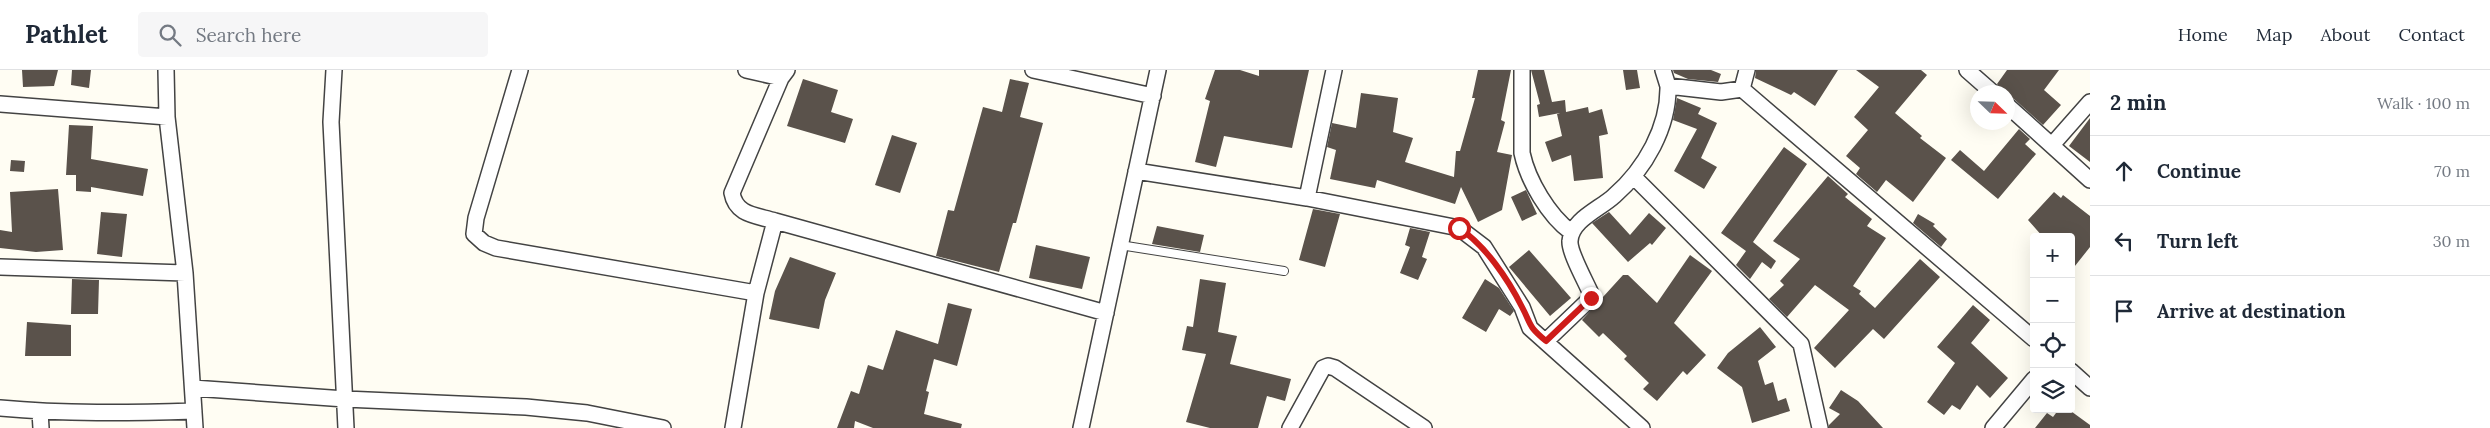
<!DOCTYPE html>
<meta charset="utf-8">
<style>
body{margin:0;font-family:Lora,serif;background:#f6f6f7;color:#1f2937}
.controls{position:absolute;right:15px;bottom:15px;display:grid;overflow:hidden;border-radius:5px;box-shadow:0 5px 20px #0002}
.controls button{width:45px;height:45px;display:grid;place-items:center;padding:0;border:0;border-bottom:1px solid #e0e1e3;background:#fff;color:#1f2937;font:25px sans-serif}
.compass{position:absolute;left:1970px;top:15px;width:45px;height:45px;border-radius:50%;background:#fff;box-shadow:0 5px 20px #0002;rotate:113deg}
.stop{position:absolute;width:15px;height:15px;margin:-11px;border:4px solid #ce1c1a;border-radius:50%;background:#fff}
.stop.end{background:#ce1c1a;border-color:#fff;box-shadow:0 1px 5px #0008}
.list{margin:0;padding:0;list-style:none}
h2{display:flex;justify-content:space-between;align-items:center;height:65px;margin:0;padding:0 20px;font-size:21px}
h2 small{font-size:16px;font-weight:400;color:#747a83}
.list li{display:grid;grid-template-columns:32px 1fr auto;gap:15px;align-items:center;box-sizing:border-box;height:70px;padding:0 20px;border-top:1px solid #e0e1e3}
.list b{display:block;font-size:19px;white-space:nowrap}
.list em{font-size:16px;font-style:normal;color:#747a83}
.icon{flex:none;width:28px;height:28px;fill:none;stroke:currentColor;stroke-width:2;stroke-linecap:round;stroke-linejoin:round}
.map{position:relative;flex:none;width:2090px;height:358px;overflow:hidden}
header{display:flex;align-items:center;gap:30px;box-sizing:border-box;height:70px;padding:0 25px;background:#fff;border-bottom:1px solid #e0e1e3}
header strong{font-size:24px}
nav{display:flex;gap:28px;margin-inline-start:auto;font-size:18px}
.search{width:350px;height:45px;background:#f6f6f7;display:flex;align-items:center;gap:12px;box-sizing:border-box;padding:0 18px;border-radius:5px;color:#747a83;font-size:19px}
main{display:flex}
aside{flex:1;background:#fff}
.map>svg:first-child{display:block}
.building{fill:#5a524b}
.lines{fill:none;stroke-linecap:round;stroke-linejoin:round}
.lane-casing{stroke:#434343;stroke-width:10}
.street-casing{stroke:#434343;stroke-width:18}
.lane{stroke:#fff;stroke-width:8}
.street{stroke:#fff;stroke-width:15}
.route{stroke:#ce1c1a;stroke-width:6}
</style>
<header>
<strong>Pathlet</strong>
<div class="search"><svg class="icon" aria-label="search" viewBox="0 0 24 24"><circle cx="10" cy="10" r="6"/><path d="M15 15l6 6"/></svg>Search here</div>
<nav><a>Home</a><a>Map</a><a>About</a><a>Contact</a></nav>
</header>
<main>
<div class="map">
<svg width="2090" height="358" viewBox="0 0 2090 358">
<rect width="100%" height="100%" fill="#fffdf3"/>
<path class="building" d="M22,0H58L54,16L23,17Z
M72,0H91L89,18L71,15Z
M1215,0H1240L1259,6V0H1309L1292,78L1224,66L1216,97L1195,92L1210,31L1205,29Z
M1478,0H1511L1501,50L1505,52L1497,82L1512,85L1502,140L1478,152L1461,117L1455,134L1377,110L1375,118L1330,109L1336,80L1327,77L1332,53L1356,58L1361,23L1398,28L1393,62L1413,68L1405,92L1454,107L1456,81H1460L1475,28H1472Z
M1531,0H1544L1552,32L1565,30L1566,42L1588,37L1589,43L1602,39L1608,64L1599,66L1603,108L1574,111L1571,85L1552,92L1545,72L1562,66L1557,44L1560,43L1539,47L1537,35L1540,34Z
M1623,0H1637L1640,18L1626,20Z
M1673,0H1711L1721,4L1718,12L1688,9L1674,3Z
M1756,0H1838L1815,36L1794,22L1791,25L1755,8Z
M1856,0H1921L1927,5L1895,43L1922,66L1920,68L1946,88L1913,132L1886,110L1877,122L1856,104L1860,98L1846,86L1868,60L1854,47L1879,17Z
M2007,0H2059L2044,20L2061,35L2043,55L2014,29L2008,27V22H2001L1997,14Z
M803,9L838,20L831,42L853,49L845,73L787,56Z
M1010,9L1029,13L1020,47L1043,53L1016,153H1013L999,202L936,186L948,140L954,141L983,37L1002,42Z
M1677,28L1701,38L1698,44L1717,53L1701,88L1717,97L1704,119L1674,101L1697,59L1673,50Z
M2090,48V92L2069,76Z
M69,55L93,56L91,89L148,99L143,126L91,117V122L76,121V105H66Z
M2019,59L2030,69L2025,74L2036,84L1998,129L1951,90L1960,80L1984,101Z
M892,65L917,73L900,123L875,115Z
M1784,77L1807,94L1753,172L1776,191L1771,199L1762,192L1750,209L1736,195L1746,181L1721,163Z
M11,90L25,91L24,102L10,101Z
M1828,106L1848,124L1845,127L1872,149L1867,156L1886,168L1853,216L1861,221L1859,224L1875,238L1920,189L1940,207L1884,269L1873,259L1835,298L1814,278L1849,240L1815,215L1787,247L1769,229L1784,215L1780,211L1800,189L1773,171Z
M58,119L63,180L36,182L0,178V160L12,162L10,122Z
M1526,120L1537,144L1522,151L1511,127Z
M2054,122L2061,128L2063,125L2090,146V177L2071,201V167H2043L2028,150Z
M1313,139L1340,144L1325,197L1299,190Z
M101,142L127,144L122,187L97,184Z
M1609,142L1630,165L1649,143L1666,158L1652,175L1650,173L1628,192L1592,153Z
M1918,144L1935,154L1933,156L1947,169L1941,177L1913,153Z
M1157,156L1204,165L1200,182L1152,174Z
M1410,158L1430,162L1422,187L1427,189L1418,210L1400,203L1410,177L1405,175Z
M1036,175L1090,187L1082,219L1029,208Z
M1529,180L1571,228L1550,246L1509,197Z
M1690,185L1712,201L1674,253L1706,285L1687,305L1683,301L1657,331L1643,319L1649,313L1624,289L1627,286L1603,263L1599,267L1582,250L1623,205H1628L1657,233Z
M790,187L836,203L825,230L819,259L769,249L775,221Z
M72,209L99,210L98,244H71Z
M1200,209L1226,213L1218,262L1237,266L1230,294L1291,309L1285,331L1267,326L1258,358H1210L1186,352L1206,284L1182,280L1187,256L1193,257Z
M1485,209L1499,218L1514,241L1510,246L1499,239L1486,262L1462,248Z
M948,233L972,239L957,296L934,289L926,321L929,322L924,344L962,354L961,358H873L855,351L854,358H837L851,321L859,324L868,295L883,300L896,260L938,274Z
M1973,235L1990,250L1971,273L2008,308L1990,328L1977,315L1960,340L1952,335L1944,345L1927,332L1955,293L1937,277Z
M27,252L71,255V286H25Z
M1760,257L1776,277L1758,291L1765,315L1773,312L1778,331L1786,328L1790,341L1752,353L1742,317L1717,298L1728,283Z
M1841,320L1858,331L1883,358H1829V355L1840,344L1829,338Z
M2059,339H2068L2090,355V358H2035L2047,343L2053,347Z"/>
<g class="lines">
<defs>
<path id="lane" d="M1120,175L1284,201"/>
<path id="street" d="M166,0L167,47L185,203L195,358
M334,0L331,52L346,358
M520,0L476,148L474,164L484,173L496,178L756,223
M746,0L781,8
M1033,0L1153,26
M1522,0V83C1528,111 1549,146 1571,162
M1663,0L1668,16L1721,22L1742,19L2034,269
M1967,0L1992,22
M1742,19L1747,0
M0,34L167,47
M2008,36L2090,110
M2052,75L2090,32
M1136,101L1307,128L1459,158L1484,177L1522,237L1530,258L1642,358
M1634,107L1801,274L1820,358
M1307,128L1334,0
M775,151L1106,243
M0,197L185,203
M1546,271L1591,228V224C1586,212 1569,182 1570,171C1571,150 1600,139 1614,126C1645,99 1669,57 1668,16
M2071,301L2090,318
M193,318L345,329L526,337L587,343L663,358
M0,338C65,344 129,343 194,341
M40,342L41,358
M733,358L756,223L775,151C755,145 736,145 732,123L781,8L787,0
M1081,358L1158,0
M1290,358L1323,298L1328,296L1335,298L1424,358
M1993,358L2034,309"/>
</defs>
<use href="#lane" class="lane-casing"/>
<use href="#street" class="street-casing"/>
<use href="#lane" class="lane"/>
<use href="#street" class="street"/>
</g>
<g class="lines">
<path class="route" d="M1459,158C1485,175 1508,209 1522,237C1532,256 1528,256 1546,271L1591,228"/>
</g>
</svg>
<div class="controls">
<button>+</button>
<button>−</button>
<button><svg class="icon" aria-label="locate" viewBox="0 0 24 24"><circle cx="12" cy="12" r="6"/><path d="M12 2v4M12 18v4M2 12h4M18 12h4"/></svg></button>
<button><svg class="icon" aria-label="layers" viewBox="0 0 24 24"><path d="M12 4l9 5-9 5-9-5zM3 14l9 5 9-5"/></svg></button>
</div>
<svg class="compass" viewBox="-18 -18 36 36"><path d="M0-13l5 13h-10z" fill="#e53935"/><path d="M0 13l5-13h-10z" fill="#747a83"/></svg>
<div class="stop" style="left:1459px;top:158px"></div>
<div class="stop end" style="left:1591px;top:228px"></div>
</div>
<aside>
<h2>2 min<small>Walk · 100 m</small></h2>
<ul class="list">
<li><svg class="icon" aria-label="ahead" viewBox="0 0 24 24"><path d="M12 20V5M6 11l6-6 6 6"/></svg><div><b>Continue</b></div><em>70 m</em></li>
<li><svg class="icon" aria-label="left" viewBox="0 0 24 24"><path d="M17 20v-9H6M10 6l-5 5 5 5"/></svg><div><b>Turn left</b></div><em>30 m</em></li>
<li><svg class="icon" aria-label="arrive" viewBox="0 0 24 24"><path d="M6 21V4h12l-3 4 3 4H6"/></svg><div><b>Arrive at destination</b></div></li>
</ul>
</aside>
</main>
